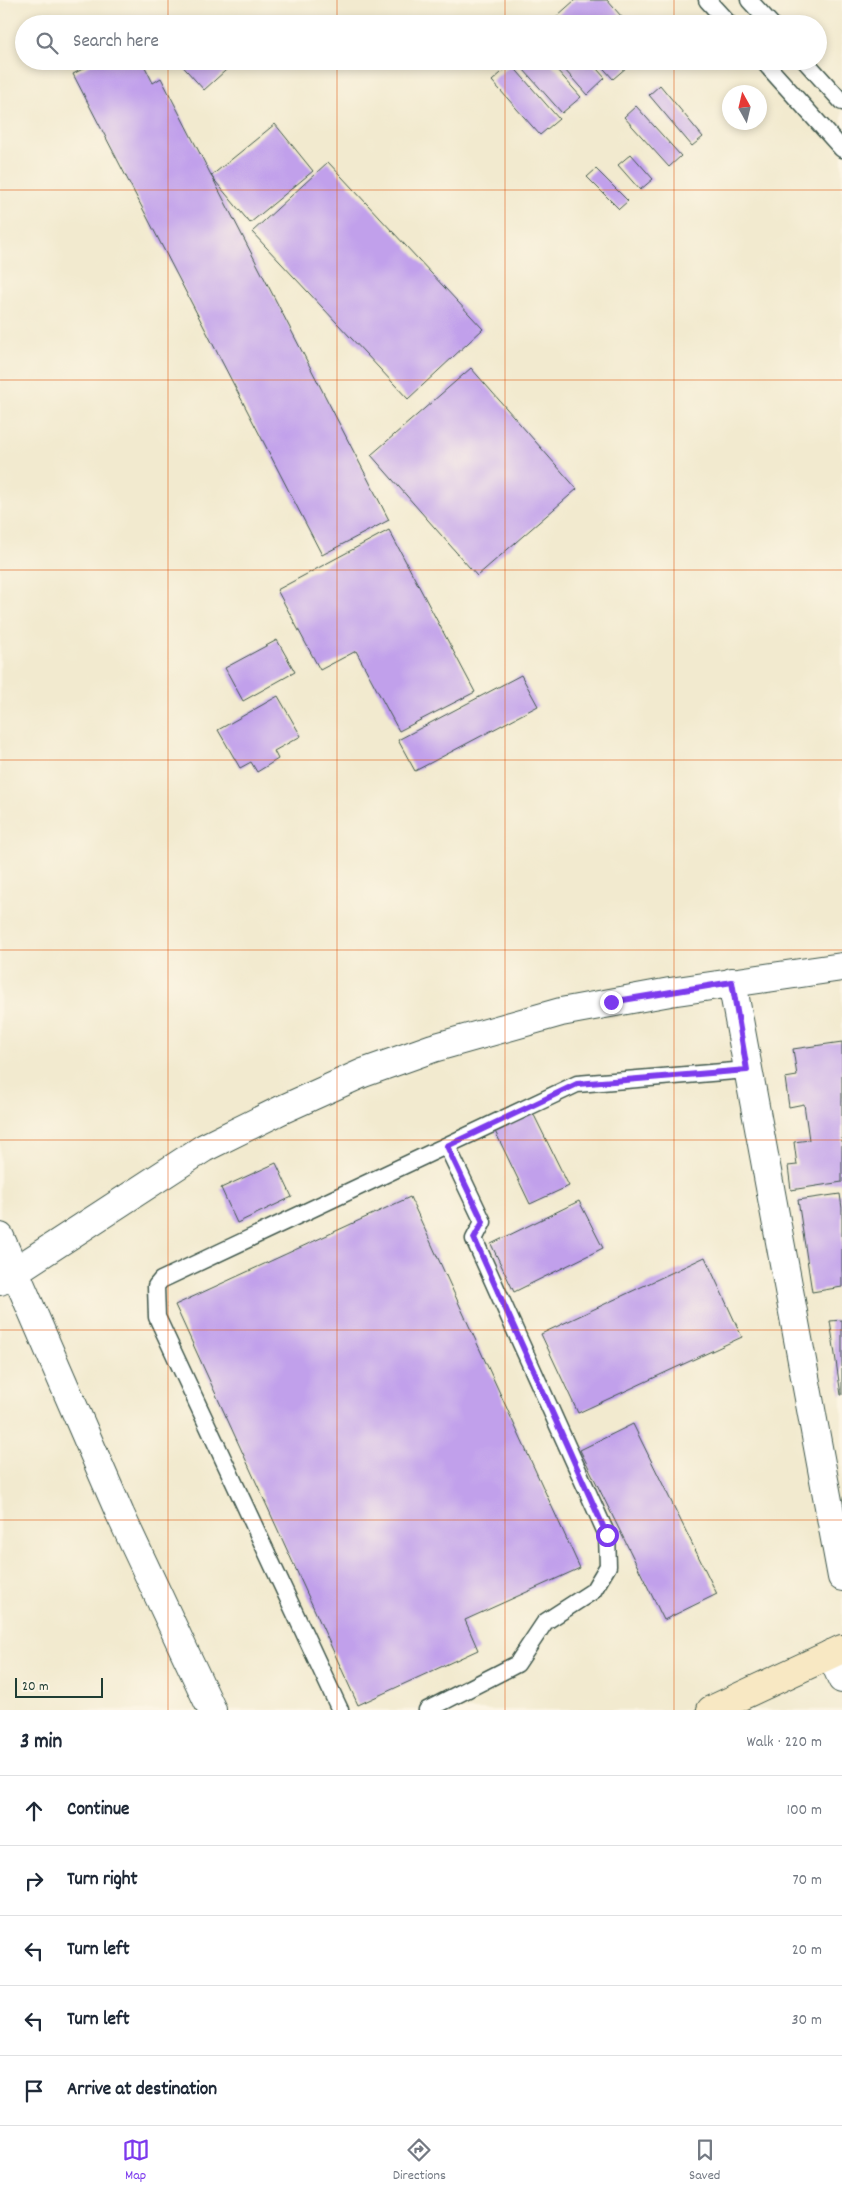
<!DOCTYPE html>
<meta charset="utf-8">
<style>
body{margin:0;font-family:Dekko,sans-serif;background:#f2f2f3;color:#1f2937}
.compass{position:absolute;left:722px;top:85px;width:45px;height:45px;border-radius:50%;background:#fff;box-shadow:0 2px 8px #0003;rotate:352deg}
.scale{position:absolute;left:15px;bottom:12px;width:88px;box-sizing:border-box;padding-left:5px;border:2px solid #1f3d34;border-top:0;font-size:14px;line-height:18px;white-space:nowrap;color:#1f3d34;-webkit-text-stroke:4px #fcf5e5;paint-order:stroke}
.stop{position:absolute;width:15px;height:15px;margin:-11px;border:4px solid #7c3aed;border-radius:50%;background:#fff}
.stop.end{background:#7c3aed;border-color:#fff;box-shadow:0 1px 5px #0008}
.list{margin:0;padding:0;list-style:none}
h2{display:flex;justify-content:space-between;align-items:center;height:65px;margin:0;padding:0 20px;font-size:21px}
h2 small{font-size:16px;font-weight:400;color:#747a83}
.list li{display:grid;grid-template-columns:32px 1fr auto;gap:15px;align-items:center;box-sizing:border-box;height:70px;padding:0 20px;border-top:1px solid #e0e1e3}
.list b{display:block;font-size:19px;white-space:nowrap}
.list em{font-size:16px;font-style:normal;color:#747a83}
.icon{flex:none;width:28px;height:28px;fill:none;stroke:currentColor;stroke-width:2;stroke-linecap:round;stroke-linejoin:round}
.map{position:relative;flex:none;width:842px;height:1710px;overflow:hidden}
.search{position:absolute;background:#fff;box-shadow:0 2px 8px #0003;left:15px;right:15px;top:15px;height:55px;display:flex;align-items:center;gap:12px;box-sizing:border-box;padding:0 18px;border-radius:28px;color:#747a83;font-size:19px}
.sheet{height:415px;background:#fff}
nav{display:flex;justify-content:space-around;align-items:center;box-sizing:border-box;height:70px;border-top:1px solid #e0e1e3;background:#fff;font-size:14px;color:#747a83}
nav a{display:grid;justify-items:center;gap:2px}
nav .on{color:#7c3aed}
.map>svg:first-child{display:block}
.building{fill:#c1a0eb}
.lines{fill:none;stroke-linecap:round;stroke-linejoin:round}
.service-casing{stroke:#3f574b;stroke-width:19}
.minor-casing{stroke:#3f574b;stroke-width:30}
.tertiary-casing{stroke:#3f574b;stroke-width:30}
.secondary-casing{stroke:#3f574b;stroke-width:30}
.service{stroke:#fff;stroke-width:16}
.minor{stroke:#fff;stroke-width:28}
.tertiary{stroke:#fff;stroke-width:28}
.secondary{stroke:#f8e8c3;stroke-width:28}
.route{stroke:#7c3aed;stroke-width:6}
.grid{fill:none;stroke:#de580e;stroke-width:1;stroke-opacity:0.55}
</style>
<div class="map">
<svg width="842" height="1710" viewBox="0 0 842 1710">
<rect width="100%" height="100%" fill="#fcf5e5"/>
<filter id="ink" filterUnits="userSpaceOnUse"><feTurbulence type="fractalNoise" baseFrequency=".02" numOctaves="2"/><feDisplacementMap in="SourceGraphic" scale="10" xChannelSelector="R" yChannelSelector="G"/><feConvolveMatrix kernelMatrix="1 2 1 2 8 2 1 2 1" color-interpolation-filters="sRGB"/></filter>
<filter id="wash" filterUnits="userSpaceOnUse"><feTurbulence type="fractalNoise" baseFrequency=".0096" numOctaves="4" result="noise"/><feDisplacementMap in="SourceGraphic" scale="20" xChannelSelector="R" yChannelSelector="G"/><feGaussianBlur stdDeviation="1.12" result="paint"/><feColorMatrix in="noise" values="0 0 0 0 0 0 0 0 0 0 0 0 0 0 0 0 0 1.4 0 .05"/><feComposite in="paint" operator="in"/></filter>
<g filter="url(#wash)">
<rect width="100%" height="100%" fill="#f2eacf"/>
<g id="blocks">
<path class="building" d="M575,0H607L628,24H564L557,16Z
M98,61H142L153,83L161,78L389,520L322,555L73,74Z
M178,61H236L204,90Z
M516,61H549L581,97L562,113Z
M557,61H590L605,78L587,95Z
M597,61H634L613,79Z
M511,64L559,119L540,135L492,81Z
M660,85L703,137L692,146L649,95Z
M636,106L681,156L669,167L624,117Z
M275,124L313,171L250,223L211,176Z
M631,154L653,179L640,190L618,165Z
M328,162L483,329L408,399L252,232Z
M596,169L628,201L619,209L587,177Z
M471,368L577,489L477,576L371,455Z
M389,530L475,692L399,731L356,651L320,670L277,590Z
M277,640L295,672L243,701L225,668Z
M521,675L538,706L415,771L398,740Z
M278,696L301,736L274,751L278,759L257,772L251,762L240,768L218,730Z
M842,1042V1182L791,1190L788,1166L797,1165L794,1142L809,1140L804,1104L789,1107L785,1078L797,1076L793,1049Z
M531,1109L569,1186L530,1204L493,1127Z
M276,1163L292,1197L237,1223L221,1188Z
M840,1194L842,1208V1287L812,1292L798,1200Z
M410,1197L580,1568L465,1620L478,1650L358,1705L175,1305Z
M579,1201L603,1248L514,1292L491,1244Z
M705,1257L742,1337L578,1413L541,1334Z
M842,1320V1395H841L830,1321Z
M633,1424L717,1594L664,1620L580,1450Z"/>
</g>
</g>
<g filter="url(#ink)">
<use href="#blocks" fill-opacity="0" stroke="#3f574b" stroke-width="1"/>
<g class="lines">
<defs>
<path id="service" d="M707,0L729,24
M749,0L771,24
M763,61L842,149
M805,61L842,102
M340,1710L157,1317L156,1286L161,1280L577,1084L747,1070
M427,1710L517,1664L545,1622L593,1591L608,1566L607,1535L474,1239L483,1222L447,1146"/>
<path id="minor" d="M732,982L842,1577
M831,1654L842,1679"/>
<path id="tertiary" d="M0,1237L120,1514L212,1710
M0,1281L204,1148L281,1110L363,1073L433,1048L561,1012L670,992L842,967"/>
<path id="secondary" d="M711,1710L842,1649"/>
</defs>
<use href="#service" class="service-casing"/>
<use href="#minor" class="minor-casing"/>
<use href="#tertiary" class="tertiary-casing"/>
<use href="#secondary" class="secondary-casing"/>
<use href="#service" class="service"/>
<use href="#minor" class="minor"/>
<use href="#tertiary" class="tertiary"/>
<use href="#secondary" class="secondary"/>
</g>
</g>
<g class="lines" filter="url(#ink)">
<path class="route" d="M607,1535L474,1238L483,1222L447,1146L577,1084L747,1070L732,982L611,1002"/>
</g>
<path class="grid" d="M168,0V24M337,0V24M505,0V24M674,0V24M168,61V1710M337,61V1710M505,61V1710M674,61V1710M0,190H842M0,380H842M0,570H842M0,760H842M0,950H842M0,1140H842M0,1330H842M0,1520H842"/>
</svg>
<svg class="compass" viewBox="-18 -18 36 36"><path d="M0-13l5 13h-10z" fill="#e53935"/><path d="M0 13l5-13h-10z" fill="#747a83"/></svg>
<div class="scale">20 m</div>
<div class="stop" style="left:607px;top:1535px"></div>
<div class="stop end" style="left:611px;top:1002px"></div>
<div class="search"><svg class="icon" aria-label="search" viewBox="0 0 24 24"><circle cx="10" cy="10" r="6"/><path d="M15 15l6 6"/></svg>Search here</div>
</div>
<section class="sheet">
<h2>3 min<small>Walk · 220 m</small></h2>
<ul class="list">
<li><svg class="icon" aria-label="ahead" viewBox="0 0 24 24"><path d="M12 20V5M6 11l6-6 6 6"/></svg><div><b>Continue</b></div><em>100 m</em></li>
<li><svg class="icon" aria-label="right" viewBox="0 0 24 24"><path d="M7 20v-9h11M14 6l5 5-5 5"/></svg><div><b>Turn right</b></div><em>70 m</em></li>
<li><svg class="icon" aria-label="left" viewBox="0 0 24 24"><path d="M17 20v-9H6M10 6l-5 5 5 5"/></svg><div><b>Turn left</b></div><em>20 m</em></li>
<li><svg class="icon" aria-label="left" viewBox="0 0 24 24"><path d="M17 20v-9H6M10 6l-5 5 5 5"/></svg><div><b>Turn left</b></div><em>30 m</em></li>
<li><svg class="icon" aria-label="arrive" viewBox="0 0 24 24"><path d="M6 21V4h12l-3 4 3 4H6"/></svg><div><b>Arrive at destination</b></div></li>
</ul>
</section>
<nav>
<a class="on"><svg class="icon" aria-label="map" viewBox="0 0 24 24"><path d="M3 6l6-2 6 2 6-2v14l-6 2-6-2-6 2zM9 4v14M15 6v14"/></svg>Map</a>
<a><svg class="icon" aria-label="directions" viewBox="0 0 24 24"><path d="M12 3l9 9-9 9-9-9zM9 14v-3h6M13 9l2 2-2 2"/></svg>Directions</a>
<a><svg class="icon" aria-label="saved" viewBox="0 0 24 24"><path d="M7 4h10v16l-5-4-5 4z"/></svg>Saved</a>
</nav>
